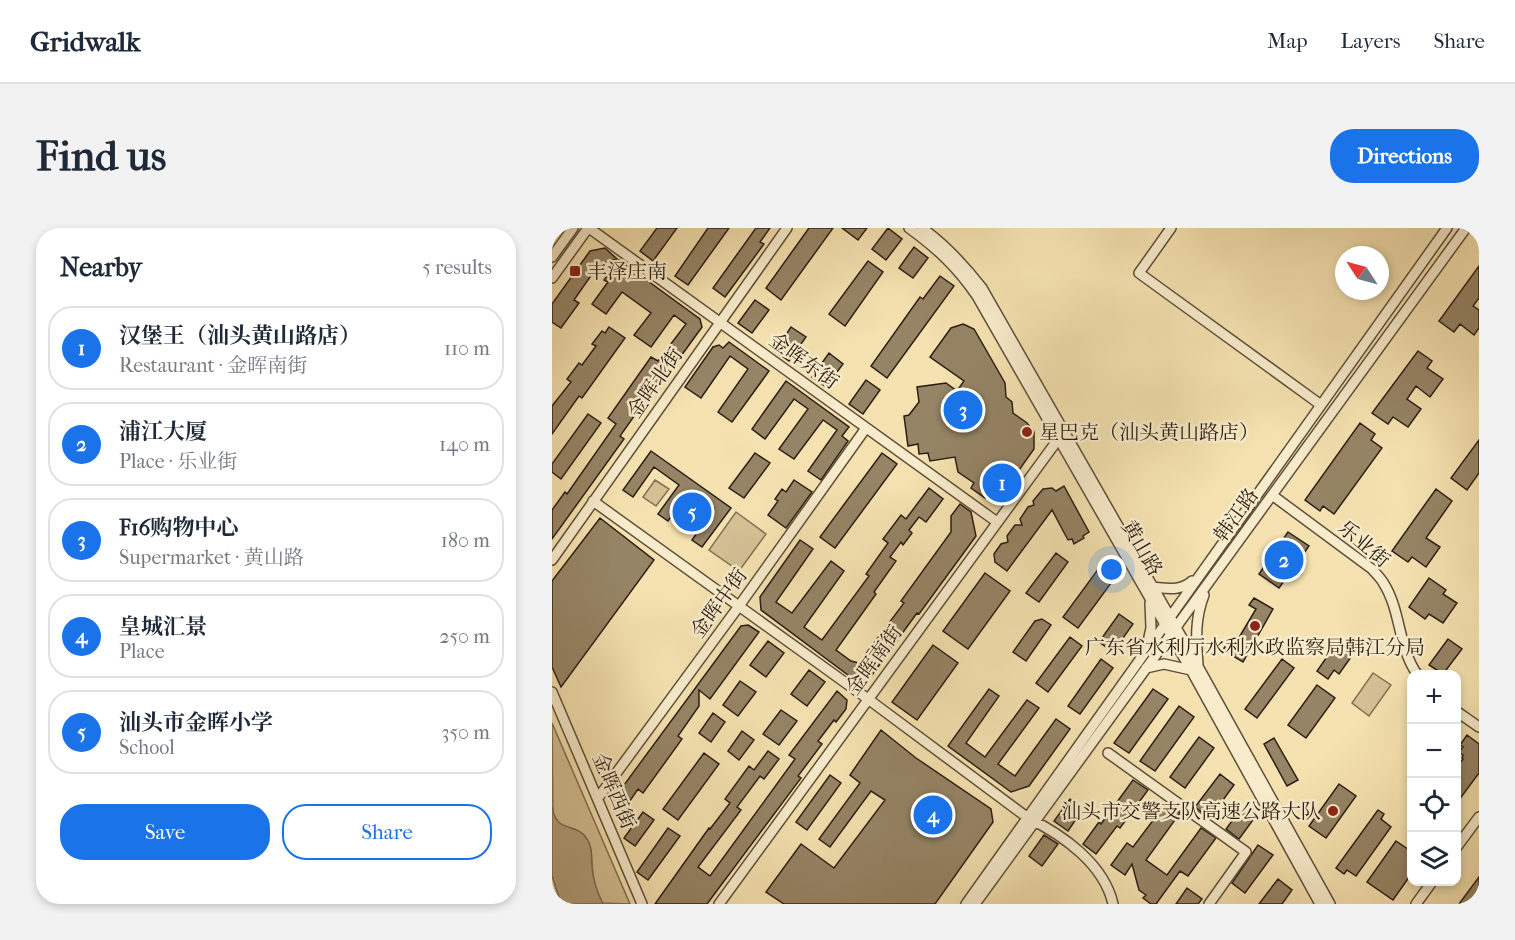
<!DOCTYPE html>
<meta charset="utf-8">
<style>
body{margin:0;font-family:"IM FELL French Canon","Noto Serif SC",serif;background:#f2f2f3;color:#1f2937}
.controls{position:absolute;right:18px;bottom:18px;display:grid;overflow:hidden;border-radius:12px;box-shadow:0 3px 9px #0003}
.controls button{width:54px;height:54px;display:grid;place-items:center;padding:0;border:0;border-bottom:2px solid #e0e1e3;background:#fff;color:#1f2937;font:30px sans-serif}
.compass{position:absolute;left:783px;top:18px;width:54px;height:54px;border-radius:50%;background:#fff;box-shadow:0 3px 9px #0003;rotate:306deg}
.you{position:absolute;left:560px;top:342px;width:21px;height:21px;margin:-15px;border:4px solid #fff;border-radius:50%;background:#1a73e8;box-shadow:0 0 0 9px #1a73e833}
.badge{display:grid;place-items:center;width:39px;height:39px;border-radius:50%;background:#1a73e8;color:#fff;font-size:20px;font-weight:700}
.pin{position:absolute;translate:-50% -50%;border:3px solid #fff;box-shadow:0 2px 6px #0006}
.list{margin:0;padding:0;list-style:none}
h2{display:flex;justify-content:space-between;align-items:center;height:78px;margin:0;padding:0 24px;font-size:26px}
h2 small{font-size:20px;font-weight:400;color:#747a83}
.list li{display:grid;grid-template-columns:39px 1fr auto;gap:18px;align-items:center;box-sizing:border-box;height:84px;margin:0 12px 12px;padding:0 12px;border:2px solid #e0e1e3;border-radius:24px}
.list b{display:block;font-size:22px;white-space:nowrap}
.list p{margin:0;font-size:20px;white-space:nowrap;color:#747a83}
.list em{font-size:20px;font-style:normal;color:#747a83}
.actions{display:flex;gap:12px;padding:18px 24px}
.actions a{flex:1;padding:14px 0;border:2px solid #1a73e8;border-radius:24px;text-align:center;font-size:21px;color:#1a73e8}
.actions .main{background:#1a73e8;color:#fff}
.icon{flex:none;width:33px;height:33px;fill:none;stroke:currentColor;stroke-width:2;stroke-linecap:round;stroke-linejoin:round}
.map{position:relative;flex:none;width:927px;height:676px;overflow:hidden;border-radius:24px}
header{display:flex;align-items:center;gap:36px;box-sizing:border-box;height:84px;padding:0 30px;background:#fff;border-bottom:2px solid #e0e1e3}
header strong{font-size:28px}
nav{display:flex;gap:33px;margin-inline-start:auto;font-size:21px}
.intro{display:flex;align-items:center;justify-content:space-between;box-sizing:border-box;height:144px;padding:0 36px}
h1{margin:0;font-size:42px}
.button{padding:15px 27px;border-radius:24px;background:#1a73e8;color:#fff;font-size:21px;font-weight:700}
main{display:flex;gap:36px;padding:0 36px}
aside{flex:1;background:#fff;border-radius:24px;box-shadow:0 3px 9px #0003}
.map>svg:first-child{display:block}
.green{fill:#d3c195;stroke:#807054;stroke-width:1.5}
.water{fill:#b19f7b;stroke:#7c6b51;stroke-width:1.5}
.building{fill:#958465;stroke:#2c1e13;stroke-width:1.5}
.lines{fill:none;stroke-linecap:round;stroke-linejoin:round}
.minor-casing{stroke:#5e4f3a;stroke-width:12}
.minor{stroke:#f8eccc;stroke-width:9}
.poi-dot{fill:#8f2418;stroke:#f8eccc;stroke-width:2}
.labels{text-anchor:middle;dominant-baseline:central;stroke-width:5;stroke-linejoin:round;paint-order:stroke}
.poi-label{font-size:20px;fill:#2c1e13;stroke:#f8eccc;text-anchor:start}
.street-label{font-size:20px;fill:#2c1e13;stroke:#f8eccc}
</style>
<header>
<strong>Gridwalk</strong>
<nav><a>Map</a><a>Layers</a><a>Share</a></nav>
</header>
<div class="intro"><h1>Find us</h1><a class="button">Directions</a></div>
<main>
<aside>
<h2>Nearby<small>5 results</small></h2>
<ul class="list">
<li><span class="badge">1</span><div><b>汉堡王（汕头黄山路店）</b><p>Restaurant · 金晖南街</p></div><em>110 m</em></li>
<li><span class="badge">2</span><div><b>浦江大厦</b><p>Place · 乐业街</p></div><em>140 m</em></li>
<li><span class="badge">3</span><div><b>F16购物中心</b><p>Supermarket · 黄山路</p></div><em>180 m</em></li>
<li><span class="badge">4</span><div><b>皇城汇景</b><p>Place</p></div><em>250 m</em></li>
<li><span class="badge">5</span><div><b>汕头市金晖小学</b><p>School</p></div><em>350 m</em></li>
</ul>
<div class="actions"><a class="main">Save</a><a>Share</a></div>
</aside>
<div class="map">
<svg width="927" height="676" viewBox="0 0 927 676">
<rect width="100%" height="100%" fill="#f5e2b0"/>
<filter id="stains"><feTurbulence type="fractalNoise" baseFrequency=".00333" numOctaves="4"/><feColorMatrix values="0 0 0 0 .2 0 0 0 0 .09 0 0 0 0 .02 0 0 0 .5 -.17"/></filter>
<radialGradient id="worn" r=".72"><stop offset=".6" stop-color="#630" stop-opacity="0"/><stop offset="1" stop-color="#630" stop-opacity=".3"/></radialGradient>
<path class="green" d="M103,252L117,261L104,278L91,269Z
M138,276L151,286L139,303L126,293Z
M184,284L214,306L187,343L157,322Z
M821,445L839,457L817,488L800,475Z
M0,495L78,676L50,675L44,661L41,648L39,623L31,606L22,601L9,598L1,588Z"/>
<path class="water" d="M0,578C4,607 24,593 35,611C41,619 39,630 40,639C41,653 45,664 51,676H9L0,648Z"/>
<path class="building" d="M105,0H125L101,33L88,23Z
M156,0H177L136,57L123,48Z
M204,0H218L208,14L212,16L173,69L161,60Z
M257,0H281L229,72L214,60Z
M290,0H315L306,12Z
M336,0L350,11L334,32L320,21Z
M362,19L376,30L361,50L347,40Z
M53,20L65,31L47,36L22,72L27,75L9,100L0,94V76L38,23Z
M67,32L148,91L150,99L124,135L121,133L68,208L72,211L0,311V282L13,264L15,266L64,196L56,190L99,129L106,133L134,96L122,87L99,119L82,107L99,85L70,64L54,86L40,76L56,54L52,52Z
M316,33L331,44L293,98L277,86Z
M927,38V70L921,78L927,82V100L922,107L908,96L902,104L887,93Z
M388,48L402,58L335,150L319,138L368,69L371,71Z
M203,72L217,82L200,105L186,95Z
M411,96L422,101L453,155L454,169L460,174L461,185L475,195L482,204V221L450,266L441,271L433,270L419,260L422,255L406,244L403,229L378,233L376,225L367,226L366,216L356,218L352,188L357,187L367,174L365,159L394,155L405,163L412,153L378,129L399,100Z
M57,99L73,110L30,170L27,168L0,206V178L19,154L15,151L27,135L30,137L44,118L40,116L50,103L53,105Z
M239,99L254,109L237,133L223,123Z
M177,114L217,143L180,194L166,184L196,141L178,128L149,170L133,159L161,119L167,117L171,120Z
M866,123L880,133L875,140L891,151L878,169L864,158L855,171L869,181L856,199L841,189L836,196L820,185Z
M277,125L291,136L274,159L260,149Z
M314,152L328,162L311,186L297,176Z
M234,153L297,199L290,208L296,213L269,252L256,243L285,202L271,192L242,231L227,221L256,181L242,171L213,211L200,201Z
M36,186L49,195L9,251L0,244V236Z
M808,195L823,206L819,212L830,220L782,286L771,278L768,283L753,272Z
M927,212V245L915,262L899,250Z
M99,223L179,280L150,319L140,312L162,280L147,276L137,264L116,293L106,286L127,257L102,239L81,269L71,262Z
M203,225L218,235L192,270L177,260Z
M330,225L345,236L283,320L268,309Z
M242,252L260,264L234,300L216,287L226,273L223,271L230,261L234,264Z
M512,258L537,304L531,308L532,310L522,316L520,311L516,312L500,282L455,343L443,334L442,326L449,316L456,314L455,308L463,297H470L468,291L476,279L482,277L481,273L491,261L500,260L504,263Z
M377,260L391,271L374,294L367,289L357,302L360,305L351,317L349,314L338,329L344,333L322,364L324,366L284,422L299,433L307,435L352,375L349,373L399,304V288L408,276L419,284L424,308L367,386L365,385L320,447L300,450L209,382L208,369L248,312L261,321L224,374L240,385L279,333L292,343L252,399L270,412L317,348L314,346L336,315L331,311L349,287L354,291Z
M884,261L900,273L874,310L888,319L874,339L860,329L856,334L840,323Z
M48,290L102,332L9,459L0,439V353Z
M736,304L757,318L727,360L707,346Z
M504,325L516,334L487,374L474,365Z
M550,336L565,347L526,400L511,389Z
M433,345L458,363L416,421L391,403Z
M877,350L894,362L891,366L905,375L891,395L877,386L873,391L857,379Z
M702,370L721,381L691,434L671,422L675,415L682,418L704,381L697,377Z
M567,386L581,396L561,424L547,414Z
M490,391L499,397L474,433L461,424L483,393Z
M196,397L207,404L158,471L147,462V478L126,508L130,511L91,565L86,561L73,580L61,572L189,398Z
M518,409L530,418L496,464L484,455Z
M896,411L910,421L891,446L877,437Z
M216,413L232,425L214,449L198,437Z
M784,416L799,429L787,446L782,442L776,451L765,443Z
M381,417L406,435L365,492L340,474Z
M549,431L561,440L528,486L516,478Z
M730,431L742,440L705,490L693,481Z
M257,442L273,454L255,478L239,466Z
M188,453L204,464L186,488L171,477Z
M765,457L783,470L754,510L736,497Z
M437,461L447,468L414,515L433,529L475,472L487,480L446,536L463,548L504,491L518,501L477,558L459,564L396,518Z
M601,461L616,471L577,525L562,515Z
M285,463L295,472L294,481L284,494L282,492L266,513L270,516L246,548L249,550L155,676H103L157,600L158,601L178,575L173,571L197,538L202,542L216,523L227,531L212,551L208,548L185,579L189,582L146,639L158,648L243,531L237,527Z
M627,478L642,489L603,543L588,533Z
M229,482L245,493L227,517L211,506Z
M161,485L173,494L159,514L147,505Z
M329,502L364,530L439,581L441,594L383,676H232L214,664L249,616L282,640L333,572L319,563L278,619L267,611L308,555L298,547Z
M190,503L202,512L187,532L176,523Z
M915,507L927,516V545L904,576V539L911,531L910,530L911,527L907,524L911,519L908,517Z
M647,509L662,520L633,560L618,549Z
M722,510L746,552L735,558L712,516Z
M152,525L167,536L126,592L111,581Z
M668,546L682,557L658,590L643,579Z
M278,547L289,555L255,602L244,594Z
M581,552L596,562L568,600L565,598L544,626L531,616L547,594L549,596Z
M787,556L804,568L774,610L757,598Z
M518,571L531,581L516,603L502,593Z
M614,575L628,585L594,632L615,647L649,600L664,610L636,648L628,643L604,676H599L591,670L594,667L587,662L580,636L573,647L559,637L575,615L581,619Z
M688,582L701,592L687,611L674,601Z
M826,582L832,586L829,591L839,599L804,648L795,642L792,646L784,640Z
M91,584L102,592L83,618L72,610Z
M116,600L128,608L96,652L85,644Z
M492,607L506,616L490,638L477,628Z
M844,613L860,624V645L841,672L815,654Z
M706,617L721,627L693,665L680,655Z
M927,649V676H907Z
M726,651L740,662L730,676H707Z
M635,660L650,671L646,676H624Z"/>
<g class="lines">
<defs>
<path id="minor" d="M37,0L445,294
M357,0C386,21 405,39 425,68L639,442L768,676
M370,0C394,17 412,37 430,60L638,424L778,676
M619,0L587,45L769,177
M0,29L21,0
M0,50L36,0
M720,267L820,341C824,346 829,350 832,356C849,383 846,419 865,446
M41,273L316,471L476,590C511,607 552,636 561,676
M0,332L235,0
M599,359C614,360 628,364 640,353
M596,414L599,400L598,375
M646,436C644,411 643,390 652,367
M594,440L612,436L639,442
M0,464L90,676
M904,483L927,499
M556,525L694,624L657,676
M46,570L187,378L314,200
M904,620L927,589
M167,676L507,210
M414,676L895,0
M423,676C586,450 750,225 914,0
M864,676L880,654"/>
</defs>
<use href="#minor" class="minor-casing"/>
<use href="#minor" class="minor"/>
</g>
<g class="poi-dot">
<rect x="17" y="37" width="12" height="12" rx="3"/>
<circle cx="475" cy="204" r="6"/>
<circle cx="703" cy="398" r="6"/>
<circle cx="781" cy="583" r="6"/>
</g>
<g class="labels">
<g class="poi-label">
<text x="35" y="43">丰泽庄南</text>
<text x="487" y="204">星巴克（汕头黄山路店）</text>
<text x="703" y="419" text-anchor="middle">广东省水利厅水利水政监察局韩江分局</text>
<text x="769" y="583" text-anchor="end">汕头市交警支队高速公路大队</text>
</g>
<g class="street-label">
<text transform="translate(252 133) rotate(36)">金晖东街</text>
<text transform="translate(103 155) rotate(-55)">金晖北街</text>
<text transform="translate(684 287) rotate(-54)">韩江路</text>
<text transform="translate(812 316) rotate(40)">乐业街</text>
<text transform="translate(590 320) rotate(60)">黄山路</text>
<text transform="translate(167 375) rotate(-54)">金晖中街</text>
<text transform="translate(322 432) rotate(-54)">金晖南街</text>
<text transform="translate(62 563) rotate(67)">金晖西街</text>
</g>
</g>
<rect width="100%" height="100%" filter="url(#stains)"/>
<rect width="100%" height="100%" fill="url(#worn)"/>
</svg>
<div class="controls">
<button>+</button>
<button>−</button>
<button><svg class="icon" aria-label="locate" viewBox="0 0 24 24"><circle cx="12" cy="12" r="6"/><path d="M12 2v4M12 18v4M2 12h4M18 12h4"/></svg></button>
<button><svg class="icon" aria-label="layers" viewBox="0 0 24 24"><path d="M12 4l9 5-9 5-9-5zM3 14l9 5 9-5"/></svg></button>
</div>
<svg class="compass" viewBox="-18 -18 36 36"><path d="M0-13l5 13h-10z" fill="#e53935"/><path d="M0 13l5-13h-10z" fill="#747a83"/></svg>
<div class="you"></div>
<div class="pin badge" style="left:450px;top:255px">1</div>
<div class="pin badge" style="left:732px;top:332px">2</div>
<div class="pin badge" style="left:411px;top:182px">3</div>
<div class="pin badge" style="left:381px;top:587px">4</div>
<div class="pin badge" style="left:140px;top:284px">5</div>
</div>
</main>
